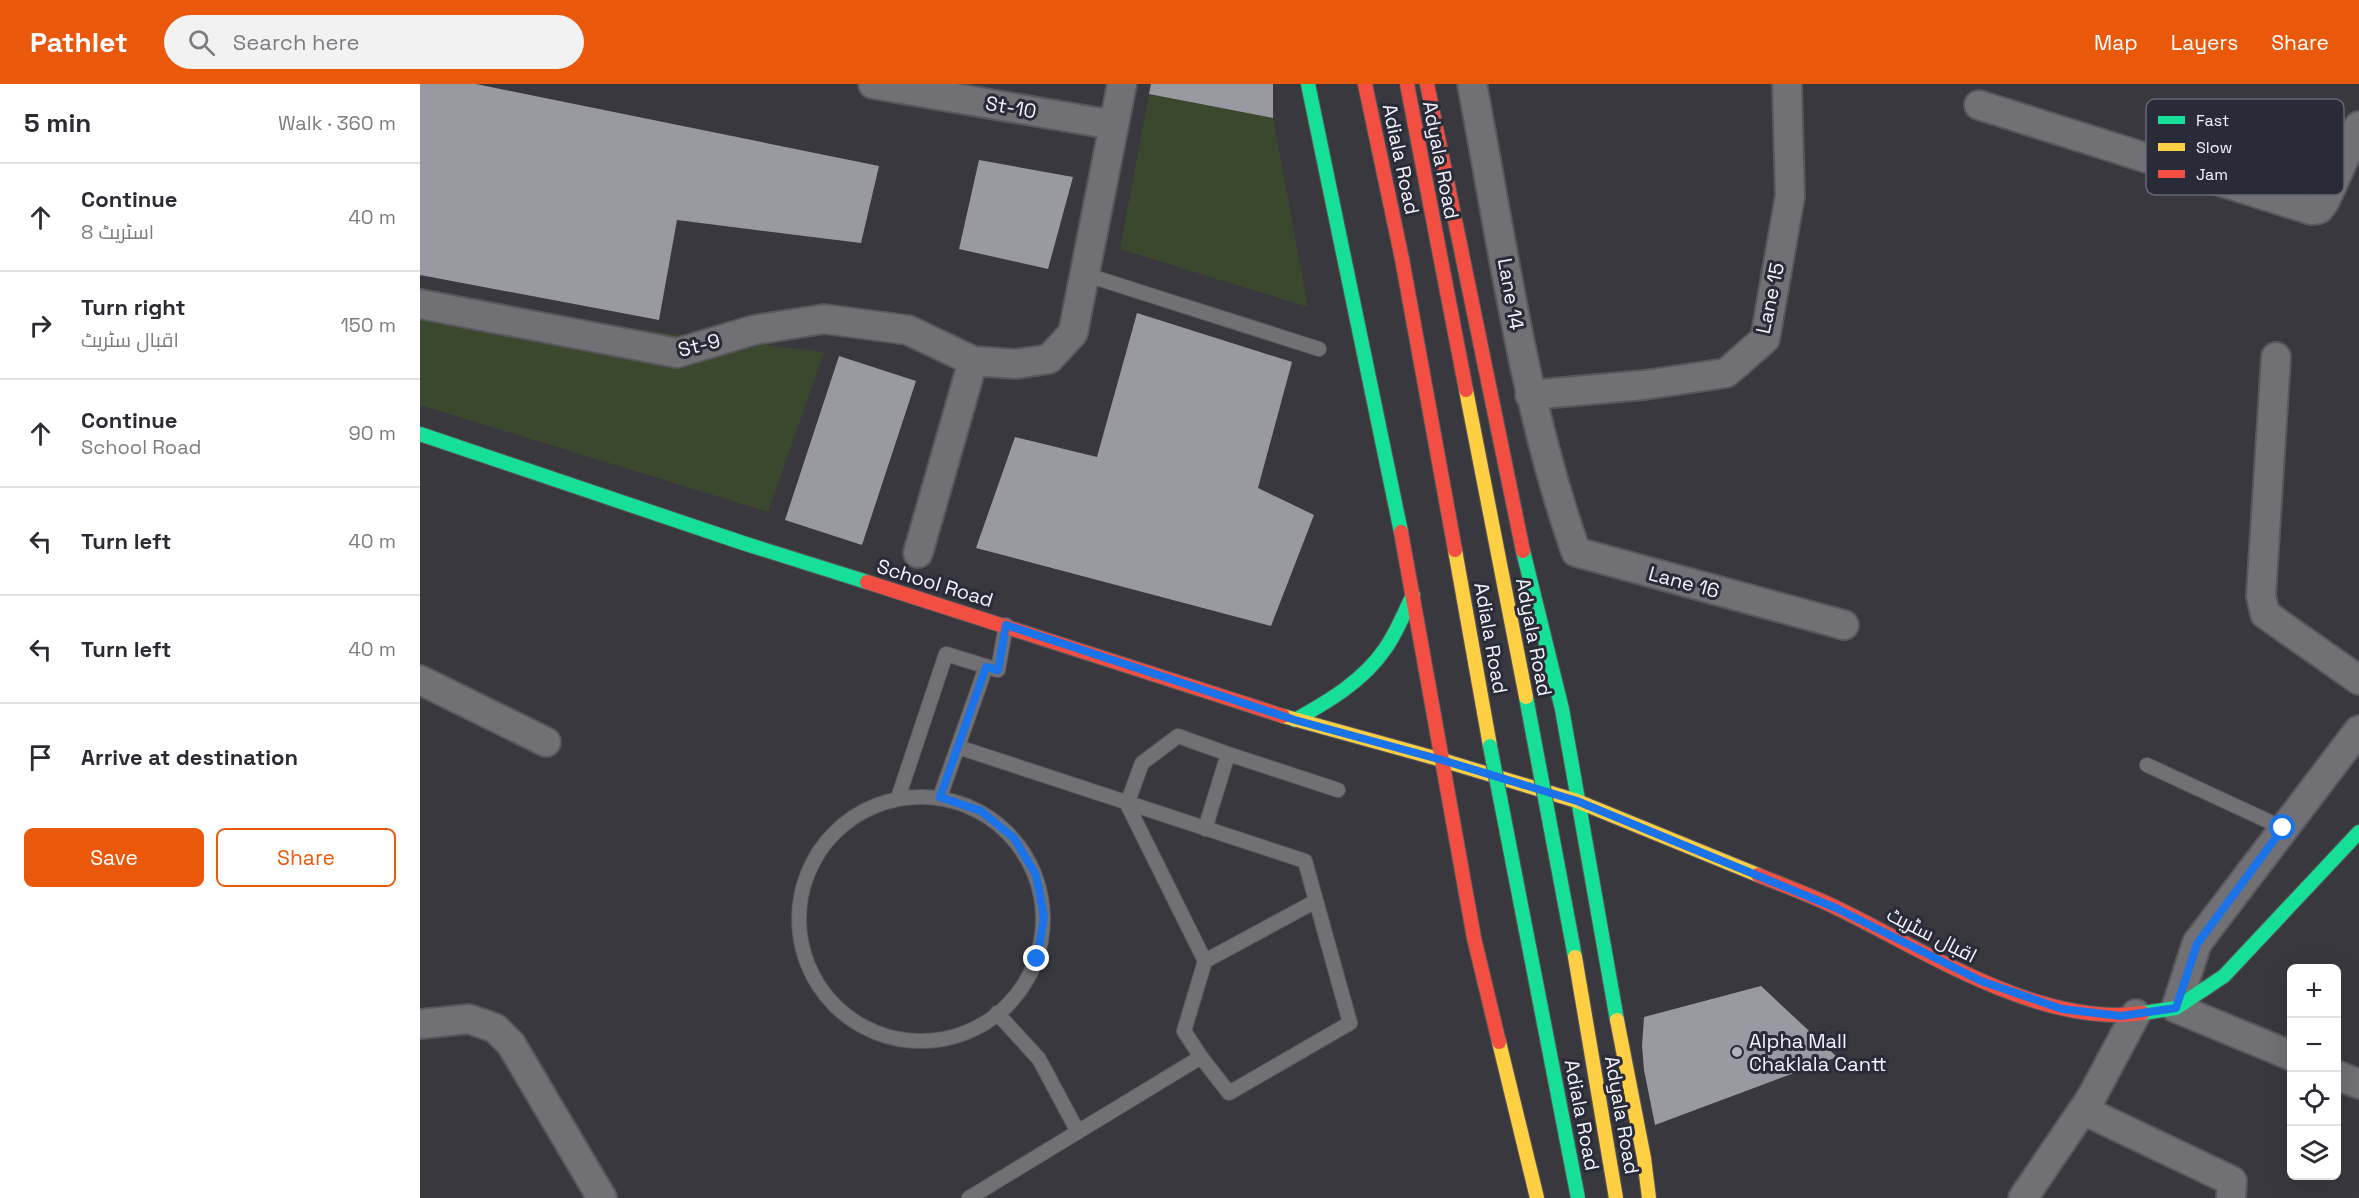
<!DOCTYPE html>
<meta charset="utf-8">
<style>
body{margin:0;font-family:"Space Grotesk",Cairo,sans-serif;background:#f2f2f3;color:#2b2b33}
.controls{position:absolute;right:18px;bottom:18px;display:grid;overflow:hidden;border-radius:9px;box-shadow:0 6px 24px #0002}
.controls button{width:54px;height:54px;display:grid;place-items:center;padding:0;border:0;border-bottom:2px solid #e1e1e2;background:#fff;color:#2b2b33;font:30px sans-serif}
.stop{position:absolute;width:18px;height:18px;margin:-14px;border:4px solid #1a73e8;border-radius:50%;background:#fff}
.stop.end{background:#1a73e8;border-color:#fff;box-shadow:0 2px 6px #0008}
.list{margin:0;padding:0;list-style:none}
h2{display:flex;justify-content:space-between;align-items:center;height:78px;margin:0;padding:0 24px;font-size:26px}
h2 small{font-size:20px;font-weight:400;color:#7c7c81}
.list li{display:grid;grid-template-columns:39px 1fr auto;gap:18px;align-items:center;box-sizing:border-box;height:108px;padding:0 24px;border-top:2px solid #e1e1e2}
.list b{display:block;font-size:22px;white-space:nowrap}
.list p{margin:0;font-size:20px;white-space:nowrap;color:#7c7c81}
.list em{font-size:20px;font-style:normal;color:#7c7c81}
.actions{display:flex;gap:12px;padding:18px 24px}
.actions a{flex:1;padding:14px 0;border:2px solid #ea580c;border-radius:9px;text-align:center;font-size:21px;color:#ea580c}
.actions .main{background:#ea580c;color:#fff}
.icon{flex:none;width:33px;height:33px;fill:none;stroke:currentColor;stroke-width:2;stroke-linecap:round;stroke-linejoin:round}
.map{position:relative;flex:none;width:1939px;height:1114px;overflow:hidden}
header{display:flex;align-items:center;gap:36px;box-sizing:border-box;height:84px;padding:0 30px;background:#ea580c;color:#fff}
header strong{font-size:28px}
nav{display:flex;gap:33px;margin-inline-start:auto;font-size:21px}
.search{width:420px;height:54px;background:#f2f2f3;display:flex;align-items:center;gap:15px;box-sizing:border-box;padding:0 21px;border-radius:33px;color:#7c7c81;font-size:22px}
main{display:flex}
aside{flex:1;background:#fff}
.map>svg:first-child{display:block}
.green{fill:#3a492e}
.building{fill:#999aa1}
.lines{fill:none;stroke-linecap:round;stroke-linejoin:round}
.lane-casing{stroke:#57575d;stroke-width:16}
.street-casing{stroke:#57575d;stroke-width:32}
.fast-casing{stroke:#57575d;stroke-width:16}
.slow-casing{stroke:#57575d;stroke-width:16}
.jam-casing{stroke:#57575d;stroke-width:16}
.lane{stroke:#707075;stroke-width:14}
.street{stroke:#707075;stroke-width:28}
.fast{stroke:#16e098;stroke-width:14}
.slow{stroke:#ffcf43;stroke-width:14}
.jam{stroke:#f24e42;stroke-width:14}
.fast-bridge-casing{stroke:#57575d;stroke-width:16;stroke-linecap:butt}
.slow-bridge-casing{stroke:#57575d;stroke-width:16;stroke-linecap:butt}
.jam-bridge-casing{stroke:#57575d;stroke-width:16;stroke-linecap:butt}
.fast-bridge{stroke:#16e098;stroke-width:14}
.slow-bridge{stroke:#ffcf43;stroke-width:14}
.jam-bridge{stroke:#f24e42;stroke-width:14}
.route{stroke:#1a73e8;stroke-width:8}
.poi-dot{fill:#b2b2ba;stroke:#2a2b38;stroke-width:2}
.labels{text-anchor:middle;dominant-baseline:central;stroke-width:6;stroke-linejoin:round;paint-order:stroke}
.street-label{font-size:20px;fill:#f3f4fc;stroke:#2a2b38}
.poi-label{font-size:20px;fill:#f3f4fc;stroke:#2a2b38;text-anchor:start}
.key{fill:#2a2b38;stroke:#666773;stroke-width:1.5}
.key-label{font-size:16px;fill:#f3f4fc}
</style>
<header>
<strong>Pathlet</strong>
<div class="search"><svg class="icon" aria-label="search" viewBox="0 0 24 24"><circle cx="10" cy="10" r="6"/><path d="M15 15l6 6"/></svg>Search here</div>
<nav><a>Map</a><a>Layers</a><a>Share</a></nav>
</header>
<main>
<aside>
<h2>5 min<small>Walk · 360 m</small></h2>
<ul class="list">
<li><svg class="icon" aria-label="ahead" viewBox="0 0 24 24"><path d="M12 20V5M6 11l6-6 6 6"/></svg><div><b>Continue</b><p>اسٹریٹ 8</p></div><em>40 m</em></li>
<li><svg class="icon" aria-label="right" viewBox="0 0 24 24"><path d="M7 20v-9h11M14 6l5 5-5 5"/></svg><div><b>Turn right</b><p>اقبال سٹریٹ</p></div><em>150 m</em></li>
<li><svg class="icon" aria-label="ahead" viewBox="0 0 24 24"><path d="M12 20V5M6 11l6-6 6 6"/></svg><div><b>Continue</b><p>School Road</p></div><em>90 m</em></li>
<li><svg class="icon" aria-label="left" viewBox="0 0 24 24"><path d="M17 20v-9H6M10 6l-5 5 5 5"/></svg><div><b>Turn left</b></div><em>40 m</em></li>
<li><svg class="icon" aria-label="left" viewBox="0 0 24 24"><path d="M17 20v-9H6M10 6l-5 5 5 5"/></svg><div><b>Turn left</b></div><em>40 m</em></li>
<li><svg class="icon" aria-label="arrive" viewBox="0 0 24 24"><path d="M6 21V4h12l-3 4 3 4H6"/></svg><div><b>Arrive at destination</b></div></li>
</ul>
<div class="actions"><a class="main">Save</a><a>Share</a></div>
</aside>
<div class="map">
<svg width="1939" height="1114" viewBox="0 0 1939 1114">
<rect width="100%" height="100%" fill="#38383e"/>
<path class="green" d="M729,10L853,34L888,223L700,165Z
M0,219L404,268L348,428L0,321Z"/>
<path class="building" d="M0,0H56L459,82L441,159L257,136L239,236L0,191Z
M731,0H853V34L729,10Z
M559,76L653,93L628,185L539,165Z
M717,229L872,278L838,404L894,431L851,542L556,464L595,353L677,373Z
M419,272L496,297L442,461L365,436Z
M1341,902L1417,973L1235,1041L1224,986L1222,962L1224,933Z"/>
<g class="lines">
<defs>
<path id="lane" d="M664,190L899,265
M538,663L885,777L930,939L809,1009L781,973L549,1114
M1727,681L1863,744
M520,713L566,583
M379 835a122 122 0 1 1 244 0a122 122 0 1 1-244 0Z
M478,714L526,570L578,586L586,541
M785,745L808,670L918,706
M785,877L896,817
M577,929L619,975L658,1048
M781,973L764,947L785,877L707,720L722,679L758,652L808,670"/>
<path id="street" d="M453,0L694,41
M1052,0C1082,157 1103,317 1156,468L1424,541
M1559,21L1891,126L1899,125L1905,117L1939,42
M0,220L257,269L334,246L404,235L488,246L553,277L596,280L629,275L653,249L702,0
M1856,273L1841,512L1845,530L1939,596
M1110,311L1224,301L1306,289L1345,255L1370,112L1367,0
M498,469L553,277
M0,596L126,658
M0,940L49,935L75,944L91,960L182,1114
M1872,972L1756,924L1777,859L1939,646
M1916,991L1939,1000
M1663,1026L1812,1097L1811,1114
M1603,1114L1671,1014L1716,930"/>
<path id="fast" d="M888,0L981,448
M0,350L323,459L447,498
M1103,467L1142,625L1197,936
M875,636C909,617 943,597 965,565C977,548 984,529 993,511
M1723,929L1756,924L1804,892L1939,748"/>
<path id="slow" d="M1035,466L1070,662
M863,632L1022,676L1157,717L1338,791
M1197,936L1224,1074L1229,1114
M1079,958L1117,1114"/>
<path id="jam" d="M945,0L982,175L1035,466
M1007,0L1103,467
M981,448L1054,854L1079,958
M447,498L863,632
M1338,791C1365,802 1393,812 1419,825C1507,868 1622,944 1723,929"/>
</defs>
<use href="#lane" class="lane-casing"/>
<use href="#street" class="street-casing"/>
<use href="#fast" class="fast-casing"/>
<use href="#slow" class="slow-casing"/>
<use href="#jam" class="jam-casing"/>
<use href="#lane" class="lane"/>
<use href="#street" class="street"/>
<use href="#fast" class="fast"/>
<use href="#slow" class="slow"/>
<use href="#jam" class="jam"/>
<defs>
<path id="fast-bridge" d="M1106,613L1155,873
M1070,662L1158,1114"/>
<path id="slow-bridge" d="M1046,306L1106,613
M1155,873L1196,1114"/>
<path id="jam-bridge" d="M987,0L1046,306"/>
</defs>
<use href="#fast-bridge" class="fast-bridge-casing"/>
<use href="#slow-bridge" class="slow-bridge-casing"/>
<use href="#jam-bridge" class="jam-bridge-casing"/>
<use href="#fast-bridge" class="fast-bridge"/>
<use href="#slow-bridge" class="slow-bridge"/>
<use href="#jam-bridge" class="jam-bridge"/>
</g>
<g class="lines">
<path class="route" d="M617,875L624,833L616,791L594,754L561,727L520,713L566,583L578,586L586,541L875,636L1022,676L1157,717L1416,824L1561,897L1642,925L1701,932L1756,924L1777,860L1863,744"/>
</g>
<circle class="poi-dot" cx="1317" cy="968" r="6"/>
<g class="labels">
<g class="street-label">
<text transform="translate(591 23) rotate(10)">St-10</text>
<text transform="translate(981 75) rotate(78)">Adiala Road</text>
<text transform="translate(1021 76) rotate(79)">Adyala Road</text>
<text transform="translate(1091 210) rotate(80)">Lane 14</text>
<text transform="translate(1350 214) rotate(-78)">Lane 15</text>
<text transform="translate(279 261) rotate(-14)">St-9</text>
<text transform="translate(1264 498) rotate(15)">Lane 16</text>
<text transform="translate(515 499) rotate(17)">School Road</text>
<text transform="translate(1114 553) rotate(79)">Adyala Road</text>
<text transform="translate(1071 554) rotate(80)">Adiala Road</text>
<text transform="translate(1512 851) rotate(27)">اقبال سٹریٹ</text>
<text transform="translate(1162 1031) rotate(79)">Adiala Road</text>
<text transform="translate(1202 1031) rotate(80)">Adyala Road</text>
</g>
<g class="poi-label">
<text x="1329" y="957">Alpha Mall<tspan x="1329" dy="23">Chaklala Cantt</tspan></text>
</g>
</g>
<rect x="1726" y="15" width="198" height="96" rx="9" class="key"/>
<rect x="1738" y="32" width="27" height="8" fill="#16e098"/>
<rect x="1738" y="59" width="27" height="8" fill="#ffcf43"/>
<rect x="1738" y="86" width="27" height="8" fill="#f24e42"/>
<g class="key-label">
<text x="1776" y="42">Fast</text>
<text x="1776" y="69">Slow</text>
<text x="1776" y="96">Jam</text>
</g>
</svg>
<div class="controls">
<button>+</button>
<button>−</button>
<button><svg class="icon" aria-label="locate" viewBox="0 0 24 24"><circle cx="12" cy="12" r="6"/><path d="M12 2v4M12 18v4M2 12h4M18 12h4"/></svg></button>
<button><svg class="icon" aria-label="layers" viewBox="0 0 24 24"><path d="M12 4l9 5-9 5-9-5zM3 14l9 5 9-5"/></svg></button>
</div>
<div class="stop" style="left:1863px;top:744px"></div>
<div class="stop end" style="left:617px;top:875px"></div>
</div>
</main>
